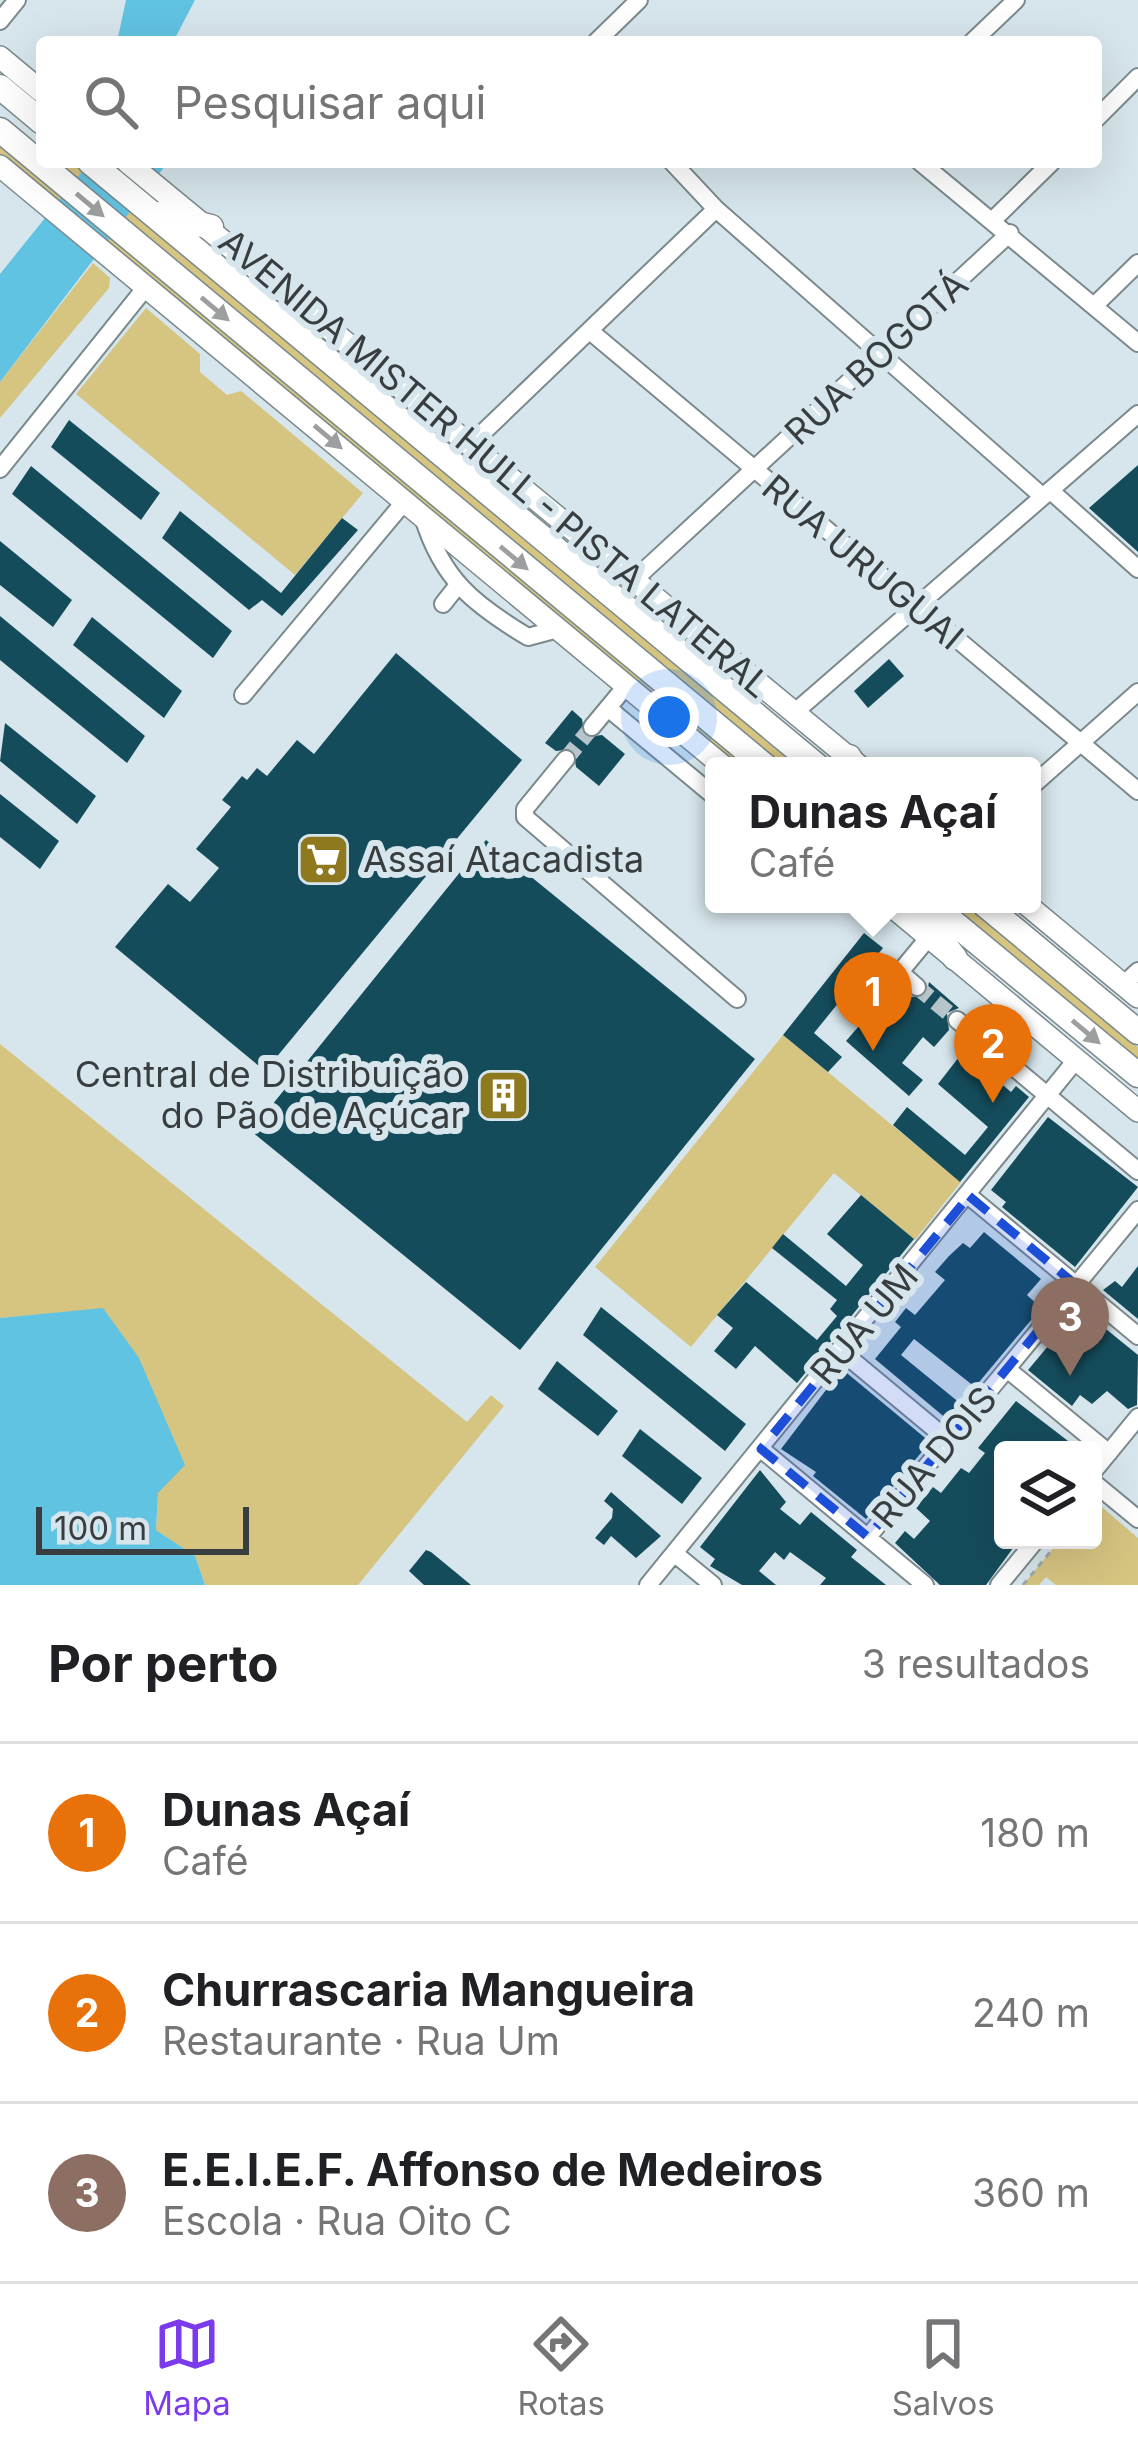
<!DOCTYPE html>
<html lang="pt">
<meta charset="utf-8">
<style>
body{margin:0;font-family:Inter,sans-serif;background:#f2f2f2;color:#202124}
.controls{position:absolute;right:36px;bottom:36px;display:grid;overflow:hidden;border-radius:12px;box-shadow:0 12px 48px #0002}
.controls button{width:108px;height:108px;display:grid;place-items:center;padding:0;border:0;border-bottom:3px solid #e0e0e0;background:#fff;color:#202124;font:60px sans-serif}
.scale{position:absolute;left:36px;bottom:30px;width:213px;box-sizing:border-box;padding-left:12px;border:6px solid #383e40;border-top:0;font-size:33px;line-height:42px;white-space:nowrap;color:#383e40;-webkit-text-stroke:9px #d7e6ec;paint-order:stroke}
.you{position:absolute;left:669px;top:717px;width:42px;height:42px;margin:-30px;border:9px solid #fff;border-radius:50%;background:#1a73e8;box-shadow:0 0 0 18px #1a73e833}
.badge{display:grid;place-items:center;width:78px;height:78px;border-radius:50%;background:#7c3aed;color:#fff;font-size:39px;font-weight:700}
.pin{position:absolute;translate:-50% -99px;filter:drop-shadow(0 3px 6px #0008)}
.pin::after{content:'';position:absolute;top:63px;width:42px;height:36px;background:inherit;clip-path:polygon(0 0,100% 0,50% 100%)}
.popup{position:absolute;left:705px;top:757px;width:336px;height:156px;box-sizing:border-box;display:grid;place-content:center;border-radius:12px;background:#fff;filter:drop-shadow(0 3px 9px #0005);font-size:39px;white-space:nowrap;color:#757577}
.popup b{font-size:45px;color:#202124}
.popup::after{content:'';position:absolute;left:50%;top:100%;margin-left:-24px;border:24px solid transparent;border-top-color:#fff}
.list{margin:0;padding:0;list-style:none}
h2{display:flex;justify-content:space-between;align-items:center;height:156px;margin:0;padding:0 48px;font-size:51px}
h2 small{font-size:39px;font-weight:400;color:#757577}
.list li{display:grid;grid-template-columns:78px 1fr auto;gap:36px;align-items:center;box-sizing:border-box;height:180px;padding:0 48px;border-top:3px solid #e0e0e0}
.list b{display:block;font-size:45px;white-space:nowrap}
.list p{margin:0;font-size:39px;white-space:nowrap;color:#757577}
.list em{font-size:39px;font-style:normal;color:#757577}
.icon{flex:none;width:66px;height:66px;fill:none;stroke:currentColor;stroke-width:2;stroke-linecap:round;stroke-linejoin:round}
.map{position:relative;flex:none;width:1138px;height:1585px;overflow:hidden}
.search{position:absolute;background:#fff;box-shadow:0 12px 48px #0002;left:36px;right:36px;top:36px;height:132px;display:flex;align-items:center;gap:30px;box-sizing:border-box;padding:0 42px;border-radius:12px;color:#757577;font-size:45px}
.sheet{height:696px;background:#fff}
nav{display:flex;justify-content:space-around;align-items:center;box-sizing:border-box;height:168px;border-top:3px solid #e0e0e0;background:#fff;font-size:33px;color:#757577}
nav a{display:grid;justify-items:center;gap:6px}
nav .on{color:#7c3aed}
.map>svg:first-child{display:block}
.green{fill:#d6c481}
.water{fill:#61c3e2}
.building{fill:#154c5b}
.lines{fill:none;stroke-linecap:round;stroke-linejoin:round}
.minor-tunnel{stroke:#b7c4ca;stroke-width:16;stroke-dasharray:16 8;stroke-linecap:butt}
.minor-casing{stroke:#7b898d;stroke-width:20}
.major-casing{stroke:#7b898d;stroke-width:24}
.highway-casing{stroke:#7b898d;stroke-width:27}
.path{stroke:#9da8ad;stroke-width:3;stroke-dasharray:6 6;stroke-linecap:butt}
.minor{stroke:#fff;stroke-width:16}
.major{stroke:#fff;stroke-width:21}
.highway{stroke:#fff;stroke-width:24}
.oneway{fill:#9c9ea0}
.marked{fill:#1d4ed8;fill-opacity:0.2;stroke:#1d4ed8;stroke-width:9;stroke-dasharray:24 15;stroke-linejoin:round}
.labels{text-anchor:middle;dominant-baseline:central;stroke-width:12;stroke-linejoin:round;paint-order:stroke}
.street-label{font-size:36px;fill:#383e40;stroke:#d7e6ec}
.poi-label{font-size:36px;fill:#383e40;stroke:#d7e6ec;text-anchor:start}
</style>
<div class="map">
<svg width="1138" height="1585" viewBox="0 0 1138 1585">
<rect width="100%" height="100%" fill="#d7e6ec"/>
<path class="green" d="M0,147L746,766H734L722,756L0,157Z
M56,162H73L800,766H784Z
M210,236L777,705L842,766L204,241Z
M93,263L110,278L109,288L0,418V382Z
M146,308L200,354V372L227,395L241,391L363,493L295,575L76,394Z
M950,904H966L1138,1047V1060Z
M783,1035L961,1182L915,1240L834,1173L691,1347L595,1267Z
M0,1044L467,1422L491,1395L504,1406L358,1585H205L195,1556L156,1530L158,1493L103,1309L0,1318Z
M1093,1507L1103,1508L1138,1538V1585H1056L1046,1577L1039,1585H1023L1060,1540H1093Z"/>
<path class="water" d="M126,0H195L173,42H117Z
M90,162H168L0,382V274Z
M103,1308L139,1358L185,1465L158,1493L156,1530L195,1556L205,1585H0V1318Z"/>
<path class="building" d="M69,420L160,493L141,520L51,447Z
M1138,465V552L1089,508Z
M31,466L232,631L213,658L12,494Z
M180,511L281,593L342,518L358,530L282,616L262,600L249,610L162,538Z
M0,541L72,600L53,627L0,585Z
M0,616L145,736L127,763L0,660Z
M92,617L182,691L164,718L73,645Z
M396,653L522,760L265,1071L115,947L168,884L190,902L219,868L196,849L231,807L222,800L242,776L247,780L257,768L267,776L297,740L314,754Z
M889,659L904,676L868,708L854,691Z
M572,710L582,719L585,737L602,735L625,754L599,786L576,767L573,749L556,751L545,743Z
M5,723L96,796L77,824L0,761Z
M0,794L59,841L40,869L0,837Z
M486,840L755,1059L520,1350L251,1131Z
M864,933L883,948L814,1033L842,1057L828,1072L783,1035Z
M929,982L959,1008L947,1013L949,1030L934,1047L923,1037L902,1063L923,1080L909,1096L846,1041L859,1026L874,1039L909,997L926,996Z
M959,1057H970L1011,1092L1016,1086L1029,1097L960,1182L893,1125L907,1107L965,1155L988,1127L938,1084Z
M1048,1117L1138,1187L1075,1267L1002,1207L1006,1202L991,1190Z
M861,1195L914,1239L797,1383L755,1346L736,1369L714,1351L733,1328L717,1315L746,1282L817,1340L837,1316L830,1309L837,1300L772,1248L783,1234L846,1286L863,1265L827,1234Z
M984,1232L1041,1279L1027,1295L1041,1308L975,1387L914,1339L901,1355L961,1404L948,1420L875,1359L901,1327L895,1322L906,1308L915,1315L945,1280L935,1272L949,1256L963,1243L970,1248Z
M1138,1266V1319L1103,1290L1115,1281L1122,1287Z
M601,1307L746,1424L725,1451L583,1335Z
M1080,1308L1138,1355L1137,1405L1128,1409L1107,1391L1092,1404L1080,1395L1072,1406L1028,1370Z
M557,1361L618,1411L598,1436L538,1389Z
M842,1369L930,1442L866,1519L813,1476L816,1472L781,1449Z
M1016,1401L1072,1444L1066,1450H1003V1540H1019L986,1585H940L895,1543L905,1531L914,1539L930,1521L916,1508L933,1487L941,1493L961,1468L969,1473L985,1453L978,1448Z
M640,1429L702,1478L682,1504L622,1456Z
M760,1470L786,1502L780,1509L800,1525L811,1512L857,1550L851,1557L886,1585H820L826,1578L790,1552L784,1560L775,1552L759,1571L776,1585H742L710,1566L715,1559L700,1547Z
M611,1492L661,1536L636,1558L611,1536L604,1545L595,1538L612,1518L613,1509L604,1501Z
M426,1550L431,1552L471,1585H424L409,1571Z"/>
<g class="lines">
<path class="minor-tunnel" d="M566,759L592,727
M917,987L957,1020"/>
<defs>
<path id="minor" d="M0,21L17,0
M596,42L639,0
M972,42L1016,0
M1096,119L1138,77
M672,162L716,209L1041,495
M920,162L1138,343
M994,219L1052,162
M1094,306L1138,263
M590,331L1138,791
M472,443L716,209
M0,469L146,287
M1052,492L1138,569
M423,517C442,579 473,604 528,637L558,629
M635,579L1010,233
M443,604L458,585
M243,695L405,501
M608,708L714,796
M795,712L1138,414
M592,727L626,686
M566,759L525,809V817L737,999
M1032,786L1138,692
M1123,985L1138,971
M917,987L900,972L929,937
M957,1020L1138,1171
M989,1048L1019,1012
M969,1196L1138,1336
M841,1351L948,1440
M1007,1369L1109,1453
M761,1449L925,1585
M1093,1472L1138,1417
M1093,1482L1138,1519
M868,1537L1138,1210
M674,1553L713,1585
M648,1585L1076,1060
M999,1585L1036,1540"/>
<path id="major" d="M0,57L42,92
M127,162L858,765
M0,166L723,766
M889,904L1138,1111
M1026,904L1138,997"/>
<path id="highway" d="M0,87L42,122
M0,130L765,766
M90,162L817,766
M158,214L211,227
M849,757L854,766
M913,904L955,958
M931,904L1138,1075
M984,904L1138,1032"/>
</defs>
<use href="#minor" class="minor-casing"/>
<use href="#major" class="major-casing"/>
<use href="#highway" class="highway-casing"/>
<path class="path" d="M1023,1585L1060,1540"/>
<use href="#minor" class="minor"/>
<use href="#major" class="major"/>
<use href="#highway" class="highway"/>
</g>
<defs><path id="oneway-solid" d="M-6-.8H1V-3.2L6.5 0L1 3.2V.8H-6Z" transform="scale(3)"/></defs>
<g class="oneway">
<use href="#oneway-solid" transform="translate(90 205) rotate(40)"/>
<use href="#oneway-solid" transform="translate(215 309) rotate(40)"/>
<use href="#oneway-solid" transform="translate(328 437) rotate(40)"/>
<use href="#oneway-solid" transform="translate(514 558) rotate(40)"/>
<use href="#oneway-solid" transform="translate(1086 1032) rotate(40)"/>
</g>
<path class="marked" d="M969,1196L1076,1285L868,1537L761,1449Z"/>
<defs>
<symbol id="supermarket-square" viewBox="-11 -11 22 22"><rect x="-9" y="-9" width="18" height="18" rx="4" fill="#8e791e" stroke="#d7e6ec"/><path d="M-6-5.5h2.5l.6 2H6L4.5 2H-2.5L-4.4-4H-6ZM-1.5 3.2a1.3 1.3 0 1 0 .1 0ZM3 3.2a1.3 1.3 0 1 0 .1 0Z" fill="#fff"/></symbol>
<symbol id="building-square" viewBox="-11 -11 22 22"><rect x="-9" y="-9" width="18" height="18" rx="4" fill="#8e791e" stroke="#d7e6ec"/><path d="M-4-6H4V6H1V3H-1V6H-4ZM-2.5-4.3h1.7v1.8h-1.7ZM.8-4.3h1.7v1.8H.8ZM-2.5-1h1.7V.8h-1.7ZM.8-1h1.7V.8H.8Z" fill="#fff"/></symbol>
</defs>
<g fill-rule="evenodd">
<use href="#supermarket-square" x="294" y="830" width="59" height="59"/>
<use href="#building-square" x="474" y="1066" width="59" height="59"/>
</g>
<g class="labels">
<g class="street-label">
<text transform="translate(876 358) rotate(-43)">RUA BOGOTÁ</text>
<text transform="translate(495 463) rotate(40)">AVENIDA MISTER HULL - PISTA LATERAL</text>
<text transform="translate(863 562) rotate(40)">RUA URUGUAI</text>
<text transform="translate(864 1324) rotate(-50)">RUA UM</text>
<text transform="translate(934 1457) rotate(-50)">RUA DOIS</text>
</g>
<g class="poi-label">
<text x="363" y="859">Assaí Atacadista</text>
<text x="464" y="1074" text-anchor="end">Central de Distribuição<tspan x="464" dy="41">do Pão de Açúcar</tspan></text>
</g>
</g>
</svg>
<div class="controls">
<button><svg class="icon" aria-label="layers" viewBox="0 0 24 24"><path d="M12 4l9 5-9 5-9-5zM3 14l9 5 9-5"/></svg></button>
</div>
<div class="scale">100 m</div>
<div class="you"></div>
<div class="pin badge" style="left:873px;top:1051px;background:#e8710a">1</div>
<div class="popup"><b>Dunas Açaí</b>Café</div>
<div class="pin badge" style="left:993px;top:1103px;background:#e8710a">2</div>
<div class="pin badge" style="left:1070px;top:1376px;background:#8d6e63">3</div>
<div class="search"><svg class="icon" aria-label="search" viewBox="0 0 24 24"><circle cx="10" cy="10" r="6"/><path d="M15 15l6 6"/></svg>Pesquisar aqui</div>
</div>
<section class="sheet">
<h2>Por perto<small>3 resultados</small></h2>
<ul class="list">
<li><span class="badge" style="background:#e8710a">1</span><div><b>Dunas Açaí</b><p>Café</p></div><em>180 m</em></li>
<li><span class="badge" style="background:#e8710a">2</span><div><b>Churrascaria Mangueira</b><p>Restaurante · Rua Um</p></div><em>240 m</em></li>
<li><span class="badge" style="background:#8d6e63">3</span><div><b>E.E.I.E.F. Affonso de Medeiros</b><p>Escola · Rua Oito C</p></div><em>360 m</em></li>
</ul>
</section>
<nav>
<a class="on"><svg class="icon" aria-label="map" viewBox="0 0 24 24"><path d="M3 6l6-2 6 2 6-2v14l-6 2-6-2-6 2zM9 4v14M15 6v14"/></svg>Mapa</a>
<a><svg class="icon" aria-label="directions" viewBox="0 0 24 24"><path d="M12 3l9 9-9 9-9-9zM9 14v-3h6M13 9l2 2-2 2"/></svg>Rotas</a>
<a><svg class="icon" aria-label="saved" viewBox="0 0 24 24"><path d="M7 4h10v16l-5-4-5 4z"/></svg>Salvos</a>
</nav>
